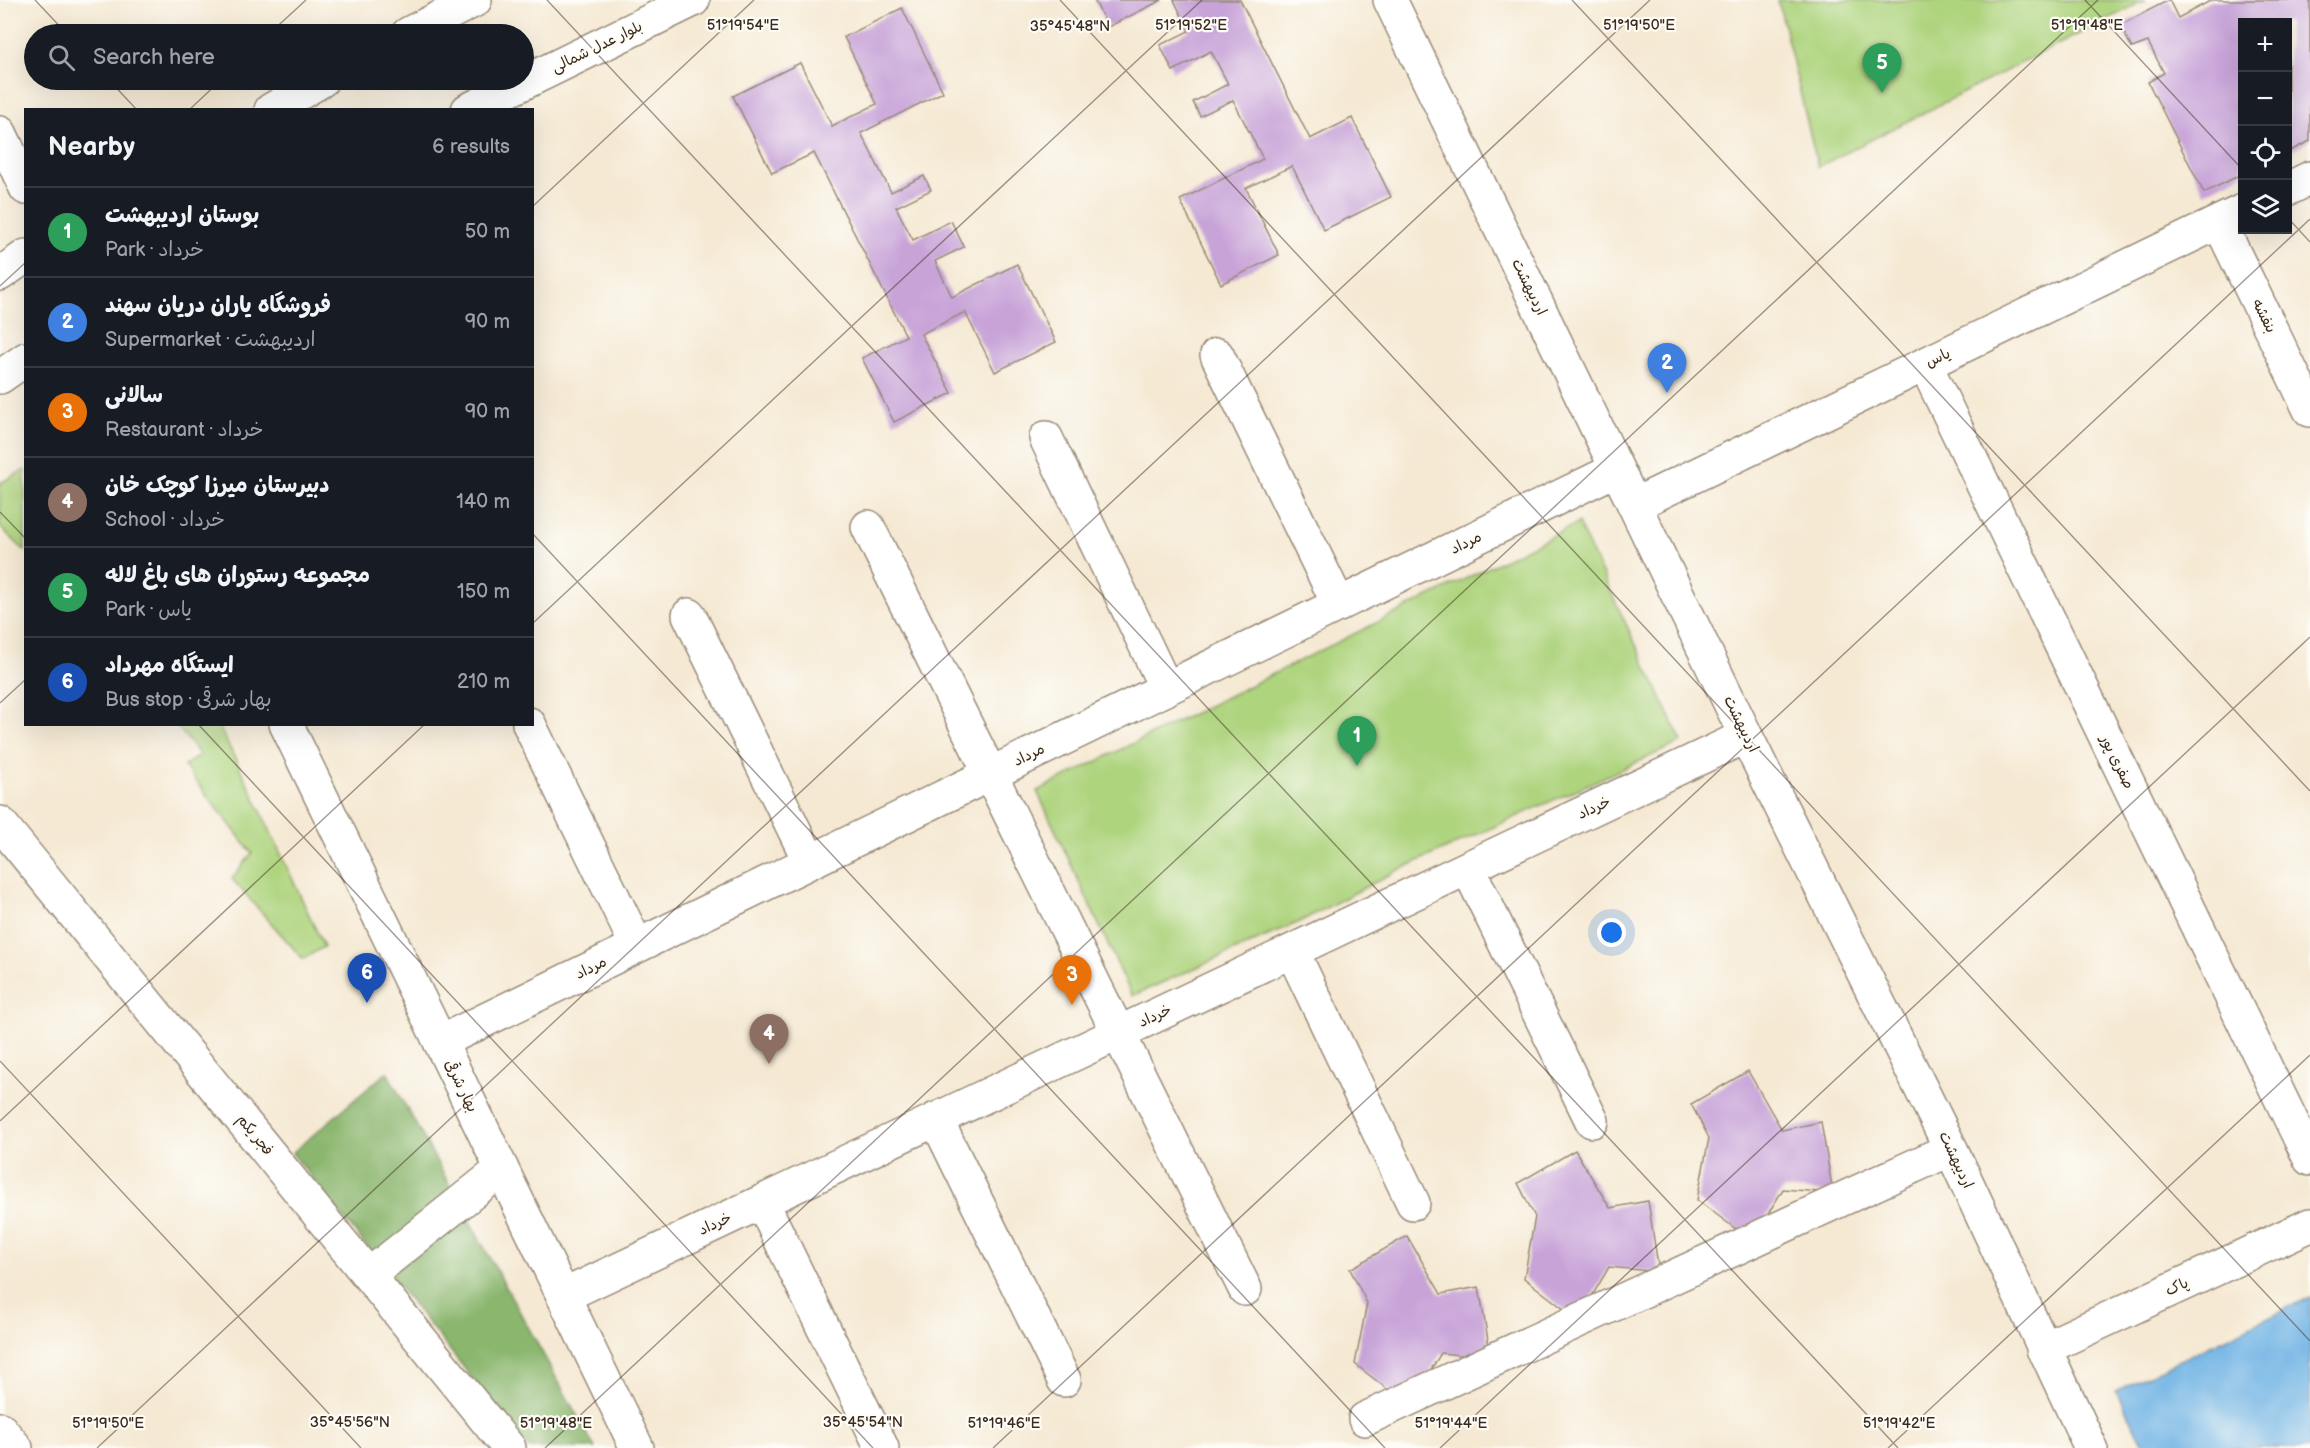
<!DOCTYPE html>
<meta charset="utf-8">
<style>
body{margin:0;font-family:"Balsamiq Sans","Playpen Sans Arabic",sans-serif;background:#242831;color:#f1f3f6}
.controls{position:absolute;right:18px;top:18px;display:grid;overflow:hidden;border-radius:0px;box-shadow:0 6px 24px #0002}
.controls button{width:54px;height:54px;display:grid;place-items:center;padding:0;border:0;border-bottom:2px solid #363941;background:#171b24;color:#f1f3f6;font:30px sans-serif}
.you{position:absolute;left:1612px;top:933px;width:21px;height:21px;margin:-15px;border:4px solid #fff;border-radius:50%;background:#1a73e8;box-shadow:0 0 0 9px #1a73e833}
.badge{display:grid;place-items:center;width:39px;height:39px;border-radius:50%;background:#0b8043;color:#fff;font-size:20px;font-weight:700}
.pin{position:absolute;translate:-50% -50px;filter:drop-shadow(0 2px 3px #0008)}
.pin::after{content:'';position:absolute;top:32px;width:21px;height:18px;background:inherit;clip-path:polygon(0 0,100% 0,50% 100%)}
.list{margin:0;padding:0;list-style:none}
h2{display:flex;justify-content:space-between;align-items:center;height:78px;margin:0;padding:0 24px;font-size:26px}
h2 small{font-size:20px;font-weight:400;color:#9ea1a6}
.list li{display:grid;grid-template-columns:39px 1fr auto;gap:18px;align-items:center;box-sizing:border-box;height:90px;padding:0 24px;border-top:2px solid #363941}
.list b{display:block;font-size:22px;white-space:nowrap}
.list p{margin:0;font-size:20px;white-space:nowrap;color:#9ea1a6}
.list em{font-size:20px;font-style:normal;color:#9ea1a6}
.icon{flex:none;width:33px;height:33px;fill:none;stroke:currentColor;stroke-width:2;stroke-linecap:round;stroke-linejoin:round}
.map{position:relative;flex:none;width:2310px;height:1448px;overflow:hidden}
.search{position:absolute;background:#171b24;box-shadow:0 6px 24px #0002;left:24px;top:24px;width:510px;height:66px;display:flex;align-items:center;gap:15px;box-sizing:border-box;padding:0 21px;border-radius:33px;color:#9ea1a6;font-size:22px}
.panel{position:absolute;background:#171b24;box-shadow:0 6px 24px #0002;left:24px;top:108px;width:510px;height:618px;border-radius:0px}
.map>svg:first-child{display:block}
.green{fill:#aed47e;stroke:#747f4e;stroke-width:1.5}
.forest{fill:#8ab66d;stroke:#627046;stroke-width:1.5}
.water{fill:#6eb2e4;stroke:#546e81;stroke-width:1.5}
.building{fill:#c7a3d8}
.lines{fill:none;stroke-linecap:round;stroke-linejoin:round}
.minor-casing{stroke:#988a78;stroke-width:36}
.major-casing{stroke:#988a78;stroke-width:36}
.minor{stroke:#fff;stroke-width:33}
.major{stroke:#fff;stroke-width:33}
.ticks{fill:none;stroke:#3b2a1e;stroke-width:1.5;stroke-opacity:0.45}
.labels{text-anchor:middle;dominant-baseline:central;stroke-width:4.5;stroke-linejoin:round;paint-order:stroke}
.street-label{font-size:15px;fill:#3b2a1e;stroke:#fdfcf7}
.ticks-label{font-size:15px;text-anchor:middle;fill:#3b2a1e;stroke:#fdfcf7;stroke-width:4.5;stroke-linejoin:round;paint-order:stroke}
</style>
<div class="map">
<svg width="2310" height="1448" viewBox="0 0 2310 1448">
<rect width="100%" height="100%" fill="#fdfcf7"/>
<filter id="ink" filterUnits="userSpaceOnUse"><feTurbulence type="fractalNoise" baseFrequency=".0167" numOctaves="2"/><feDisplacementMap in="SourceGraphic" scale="12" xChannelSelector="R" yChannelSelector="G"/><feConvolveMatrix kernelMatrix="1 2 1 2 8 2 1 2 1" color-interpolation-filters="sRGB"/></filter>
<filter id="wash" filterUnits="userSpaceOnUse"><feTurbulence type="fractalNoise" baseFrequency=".008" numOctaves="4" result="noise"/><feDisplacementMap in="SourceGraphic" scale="24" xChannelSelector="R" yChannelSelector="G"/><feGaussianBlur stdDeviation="1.35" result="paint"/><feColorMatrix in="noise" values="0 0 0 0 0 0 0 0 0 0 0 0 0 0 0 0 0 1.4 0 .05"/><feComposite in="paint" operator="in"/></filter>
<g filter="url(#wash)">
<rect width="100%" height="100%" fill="#f5e9d3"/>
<path class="green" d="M1778,0H2145L1818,167Z
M25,470V551L0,527V483Z
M1578,523L1682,742L1394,872L1299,922L1132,996L1037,791Z
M176,725H218L253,794L324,947L303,959L232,879L252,853L184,766L200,755Z"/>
<path class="forest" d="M387,1072L595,1448H528L292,1153Z"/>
<path class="water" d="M2310,1297V1448H2145L2116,1391Z"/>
<g id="blocks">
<path class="building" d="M1094,0H1162L1108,27Z
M1174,0H1240L1310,139L1352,118L1391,197L1324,230L1292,166L1246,188L1279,255L1221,284L1180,200L1263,159L1233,100L1200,116L1193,102L1228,84L1211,51L1173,71L1160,45L1189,31Z
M2169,0L2178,18L2212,0H2310V141L2288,152V22H2242V174L2204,193L2148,82L2164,73L2148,42L2132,48L2120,25Z
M902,8L943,92L861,133L891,192L924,176L931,190L896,207L913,240L951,221L964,247L935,261L952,297L1017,264L1056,342L995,372L965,312L921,334L952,393L894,422L862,358L906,336L814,153L772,173L733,96L800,63L832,126L877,104L844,37Z
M1748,1071L1782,1130L1821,1122L1833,1193L1783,1189L1752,1241L1697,1200L1709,1138L1691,1104Z
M1575,1150L1610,1208L1648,1201L1659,1272L1609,1267L1578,1320L1524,1278L1535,1217L1518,1183Z
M1407,1236L1441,1294L1479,1287L1491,1358L1441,1353L1409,1406L1355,1364L1367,1303L1350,1269Z"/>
</g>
</g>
<g filter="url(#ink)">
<use href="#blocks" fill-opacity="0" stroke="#988a78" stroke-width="1.5"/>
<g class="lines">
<defs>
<path id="minor" d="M1390,0L1746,736L1951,1149L2091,1448
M0,133L26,188
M2288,189L2310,178
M2219,222L2310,410
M1217,355L1339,605
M1925,364L2310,1159
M1046,438L1166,688
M1634,505L2242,211
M868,527L1245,1289
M689,615L810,862
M286,724L637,1448
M529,724L637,946
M0,823L509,1448
M1468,868L1592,1121
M1292,951L1413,1203
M440,1042L1617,469
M936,1119L1064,1380
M762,1202L882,1448
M369,1275L502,1169
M563,1296L1746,736
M2043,1349L2310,1225
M1365,1419L1951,1149
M0,1429L16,1448"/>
<path id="major" d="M408,34L475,0
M271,110L322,80
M468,110L693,0
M0,274L26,256
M0,377L26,359"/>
</defs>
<use href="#minor" class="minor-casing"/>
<use href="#major" class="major-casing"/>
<use href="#minor" class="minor"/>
<use href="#major" class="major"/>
</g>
</g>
<path class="ticks" d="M35,0L67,34M547,0L1898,1448M1060,0L2310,1341M1572,0L2310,791M2085,0L2242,169M269,34L306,0M109,80L137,110M189,110L221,80M532,207L754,0M2288,218L2310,242M0,286L26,262M0,512L26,539M532,533L1385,1448M532,624L1202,0M0,703L26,679M198,724L873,1448M0,1061L361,1448M0,1121L425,724M97,1448L1650,0M545,1448L2098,0M993,1448L2310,219M1440,1448L2310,637M1888,1448L2310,1055"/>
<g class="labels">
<g class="street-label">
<text transform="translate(597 47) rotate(-26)">بلوار عدل شمالی</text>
<text transform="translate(1529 287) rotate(64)">اردیبهشت</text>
<text transform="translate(2264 316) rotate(64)">بنفشه</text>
<text transform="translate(1938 358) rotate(-26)">یاس</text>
<text transform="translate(1466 543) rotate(-26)">مرداد</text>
<text transform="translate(1741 724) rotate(64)">اردیبهشت</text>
<text transform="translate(1029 755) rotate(-26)">مرداد</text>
<text transform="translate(2117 762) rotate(64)">صفری پور</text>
<text transform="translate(1594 808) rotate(-25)">خرداد</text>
<text transform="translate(591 968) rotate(-26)">مرداد</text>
<text transform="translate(1155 1016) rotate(-25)">خرداد</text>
<text transform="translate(461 1086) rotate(64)">بهار شرقی</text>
<text transform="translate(255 1135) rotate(51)">فجر یکم</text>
<text transform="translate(1956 1160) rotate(65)">اردیبهشت</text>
<text transform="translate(715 1224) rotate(-25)">خرداد</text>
<text transform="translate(2177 1287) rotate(-25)">پاک</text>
</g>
</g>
<g class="ticks-label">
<text x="743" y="30">51°19'54"E</text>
<text x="1191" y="30">51°19'52"E</text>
<text x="1639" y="30">51°19'50"E</text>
<text x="2087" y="30">51°19'48"E</text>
<text x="1070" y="31">35°45'48"N</text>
<text x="350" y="1427">35°45'56"N</text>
<text x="863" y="1427">35°45'54"N</text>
<text x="108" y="1428">51°19'50"E</text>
<text x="556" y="1428">51°19'48"E</text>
<text x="1004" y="1428">51°19'46"E</text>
<text x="1451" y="1428">51°19'44"E</text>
<text x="1899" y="1428">51°19'42"E</text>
</g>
</svg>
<div class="controls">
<button>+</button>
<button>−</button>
<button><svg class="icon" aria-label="locate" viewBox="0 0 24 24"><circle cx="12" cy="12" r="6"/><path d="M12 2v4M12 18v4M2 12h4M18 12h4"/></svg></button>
<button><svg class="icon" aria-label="layers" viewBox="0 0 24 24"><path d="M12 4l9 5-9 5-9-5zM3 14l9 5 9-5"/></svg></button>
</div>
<div class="you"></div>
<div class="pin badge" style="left:1357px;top:766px;background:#2e9e5b">1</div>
<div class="pin badge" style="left:1667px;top:393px;background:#3f7fe0">2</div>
<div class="pin badge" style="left:1072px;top:1005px;background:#e8710a">3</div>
<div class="pin badge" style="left:769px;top:1064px;background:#8d6e63">4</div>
<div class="pin badge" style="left:1882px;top:93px;background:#2e9e5b">5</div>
<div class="pin badge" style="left:367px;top:1003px;background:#1a4fb4">6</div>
<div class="search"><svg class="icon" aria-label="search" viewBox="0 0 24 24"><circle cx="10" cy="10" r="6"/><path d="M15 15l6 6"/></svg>Search here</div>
<section class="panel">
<h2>Nearby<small>6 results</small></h2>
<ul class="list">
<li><span class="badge" style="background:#2e9e5b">1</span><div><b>بوستان اردیبهشت</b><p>Park · خرداد</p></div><em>50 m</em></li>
<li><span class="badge" style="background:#3f7fe0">2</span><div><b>فروشگاه یاران دریان سهند</b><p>Supermarket · اردیبهشت</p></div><em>90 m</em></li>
<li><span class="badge" style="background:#e8710a">3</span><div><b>سالانی</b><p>Restaurant · خرداد</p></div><em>90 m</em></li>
<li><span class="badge" style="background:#8d6e63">4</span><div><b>دبیرستان میرزا کوچک خان</b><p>School · خرداد</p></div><em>140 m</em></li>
<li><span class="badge" style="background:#2e9e5b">5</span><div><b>مجموعه رستوران های باغ لاله</b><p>Park · یاس</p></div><em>150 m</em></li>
<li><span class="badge" style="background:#1a4fb4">6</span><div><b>ایستگاه مهرداد</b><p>Bus stop · بهار شرقی</p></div><em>210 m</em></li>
</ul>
</section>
</div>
